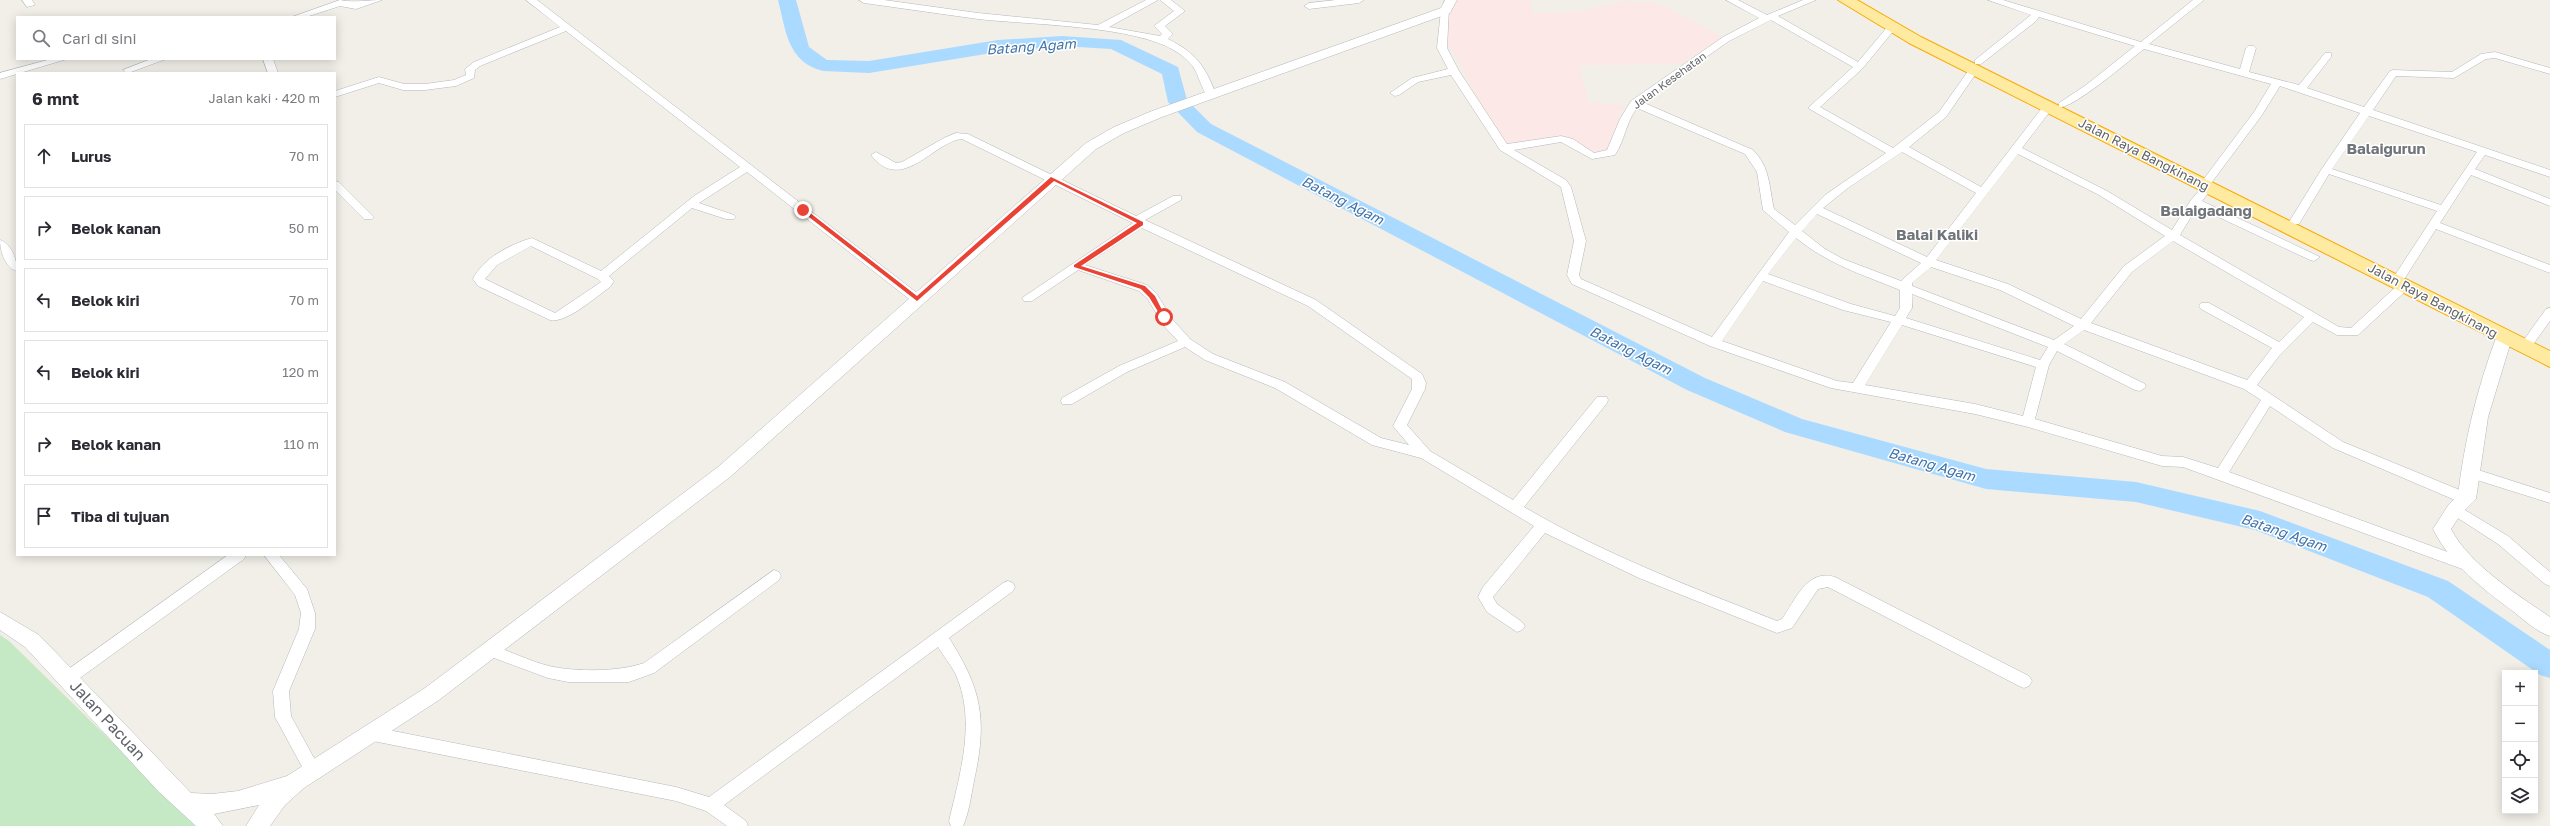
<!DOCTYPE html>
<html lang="id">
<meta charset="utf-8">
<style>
body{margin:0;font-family:"Golos Text",sans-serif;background:#f2f2f3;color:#2b2b33}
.controls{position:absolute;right:12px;bottom:12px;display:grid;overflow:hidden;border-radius:0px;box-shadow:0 2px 10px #0003}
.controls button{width:36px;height:36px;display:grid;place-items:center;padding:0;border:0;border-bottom:1px solid #e1e1e2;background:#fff;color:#2b2b33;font:20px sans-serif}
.stop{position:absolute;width:12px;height:12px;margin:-9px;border:3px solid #ea4335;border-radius:50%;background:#fff}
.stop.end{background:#ea4335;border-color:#fff;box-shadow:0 1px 4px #0008}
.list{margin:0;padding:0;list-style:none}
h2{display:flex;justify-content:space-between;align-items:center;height:52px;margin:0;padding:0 16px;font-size:17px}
h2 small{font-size:13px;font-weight:400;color:#7c7c81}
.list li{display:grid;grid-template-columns:26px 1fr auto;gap:12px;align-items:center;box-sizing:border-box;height:64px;margin:0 8px 8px;padding:0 8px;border:1px solid #e1e1e2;border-radius:0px}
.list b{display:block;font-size:15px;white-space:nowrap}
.list em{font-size:13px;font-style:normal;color:#7c7c81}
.icon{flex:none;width:22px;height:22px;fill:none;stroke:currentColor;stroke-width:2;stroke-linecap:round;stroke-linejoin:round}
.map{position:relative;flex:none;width:2550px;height:826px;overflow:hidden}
.search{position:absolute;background:#fff;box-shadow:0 2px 10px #0003;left:16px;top:16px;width:320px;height:44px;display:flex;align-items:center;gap:10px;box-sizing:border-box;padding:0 14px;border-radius:0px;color:#7c7c81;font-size:15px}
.panel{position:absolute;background:#fff;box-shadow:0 2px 10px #0003;left:16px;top:72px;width:320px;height:484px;border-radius:0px}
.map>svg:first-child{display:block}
.medical{fill:#fce8e6}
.green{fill:#c5e8c5}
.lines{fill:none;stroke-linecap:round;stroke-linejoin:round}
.river{fill:#aadaff;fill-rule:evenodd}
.minor-casing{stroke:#b5b8bc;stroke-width:1}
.tertiary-casing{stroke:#b5b8bc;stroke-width:1}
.trunk-casing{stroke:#f9ab00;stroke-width:2}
.minor{fill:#fff;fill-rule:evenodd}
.tertiary{fill:#fff;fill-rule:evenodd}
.trunk{fill:#feeaa1;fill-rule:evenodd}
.route{fill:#ea4335}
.labels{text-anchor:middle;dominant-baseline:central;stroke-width:3;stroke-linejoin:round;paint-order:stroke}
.far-street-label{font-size:11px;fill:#5f6368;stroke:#fff}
.street-label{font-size:13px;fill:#5f6368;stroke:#fff}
.water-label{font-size:14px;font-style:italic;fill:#4174aa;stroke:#fff}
.quarter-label{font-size:15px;font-weight:bold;fill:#70757a;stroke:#fff}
.near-street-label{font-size:16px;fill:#5f6368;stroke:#fff}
</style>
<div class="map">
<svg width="2550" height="826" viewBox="0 0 2550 826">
<rect width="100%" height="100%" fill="#f1efe8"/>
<path class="medical" d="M1454,0H1532V13L1582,11L1625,1L1658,3L1723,37L1681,64L1579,65L1588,102L1627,106L1620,111L1614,144L1603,152L1589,151L1569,138L1504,146L1445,37Z"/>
<path class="green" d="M0,635L9,641L198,826H0Z"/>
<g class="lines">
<path class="river" d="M778,0H796L809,47L827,60L869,61L998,40L1062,36L1121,40L1178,67L1187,100L1211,124L1705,378L1802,419L1986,469L2136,482L2260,511L2448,581L2550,650V678L2540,675L2428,597L2255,530L2136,502L1986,489L1785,432L1687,390L1197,132L1168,102L1162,74L1111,49L1062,46L998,52L869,73L823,71C787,62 786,30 778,0Z"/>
<defs>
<path id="minor" d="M22,0H32L35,5L27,7Z
M340,0C357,3 365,0 382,0L356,9L340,6L306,17H292Z
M526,0H537L921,296L923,299L921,302H913L747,172L699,203L734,215L736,217L734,219H726L692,208L609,276L614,281L610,287C597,296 566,324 550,320L478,286L473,279C483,258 511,244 532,238L601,271L694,196L740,167L566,31L480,66L475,70L474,78L456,86L425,90H403L379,83L335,97V91L379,77L404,84H425L454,80L466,75L465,69L474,62L560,27ZM531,246L598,279L601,282L555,313L485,279L497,265Z
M859,0H884L978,13L1098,25L1146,0H1158L1109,27L1160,36L1162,34L1154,26L1174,11L1160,0H1171L1185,11L1165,26L1173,34L1168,39C1196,53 1205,66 1216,94L1215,96H1207C1195,76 1201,69 1177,52C1136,25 1030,25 978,19C940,14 902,8 864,3Z
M1336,0H1364L1359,3L1309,9L1304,6L1309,3Z
M1726,0H1738L1767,15L1803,0H1816L1778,16L1858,62L1889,25H1895V29L1862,69L1820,107L1893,148L1939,112L1971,67H1977L1979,69L1946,117L1909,147L1981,187L2045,104L2049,103L2054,106L2022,148L2107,191L2172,230L2191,200L2204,185H2212L2213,187L2202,201L2320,257L2314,261L2310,260L2197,207L2180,235L2339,327L2351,328L2401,282H2409L2411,285L2409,288L2358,335H2337L2313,322L2279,356L2257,385L2343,442L2472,495L2474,499L2472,503H2462L2333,448L2270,406L2229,472L2475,562L2477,566L2475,570L2470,572L2465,570L2183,467L2162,466L2028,427L1975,414L1831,388L1710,346L1572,284L1567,275L1574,241L1561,187L1500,150L1451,75L1418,82L1399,95L1395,96L1390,93L1412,78L1448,69L1437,48L1441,10L1449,8L1447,48L1459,71L1507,144L1561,136L1573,139L1594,153L1607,150L1620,119L1631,101L1723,37L1759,18ZM1771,20L1853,67L1808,108L1886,153L1825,195L1795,225L1774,209C1769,186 1770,167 1753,150L1642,102L1729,41ZM1637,108L1745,154L1757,172L1763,210L1789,232L1712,337L1581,279L1579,275L1586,241L1571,187L1566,180L1514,150L1561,142L1592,159L1615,155C1625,140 1626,122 1637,108ZM1902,152L1976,193L1927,257L1823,208L1848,188ZM2018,154L2099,195L2165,236L2124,266L2081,319L2008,284L1936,260ZM1817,214L1921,263L1901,281L1843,259L1825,249L1802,231ZM1796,238C1830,265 1861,274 1900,290V308L1895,316L1851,304L1768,274ZM2173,241L2304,317L2279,342L2209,303H2201L2199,306L2201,309L2272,348L2247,380L2091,323L2132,272ZM1931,267L2000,290L2074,326L2054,340L1912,286V283ZM1763,281L1843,310L1891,322L1853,383L1837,381L1722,341ZM1912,294L2048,347L2040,360L1906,318L1912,308ZM1902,325L2036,367L2023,416L1975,404L1865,385ZM2084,330L2244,389L2261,400L2218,468L2183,457L2162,456L2035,419L2049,365L2057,351L2135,390L2140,391L2146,387L2145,384L2064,344Z
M1988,0H2003L2141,42L2193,0H2204L2149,44L2240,69L2246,48L2248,46H2254L2256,48L2249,72L2299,85L2325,53H2331V57L2307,88L2364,107L2390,71L2393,70L2452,72L2481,54L2495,52L2550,68V74L2495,58L2486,59L2454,78L2396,76L2373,110L2550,170V177L2485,155L2475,169L2550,199V206L2471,175L2440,223L2550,265V273L2436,229L2405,278H2397L2395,275L2437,211L2329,174L2299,224H2291L2289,222L2321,170L2360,113L2280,86L2262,115L2212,182H2204L2203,180L2254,112L2271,84L2144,49C2131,59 2072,110 2059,107V103L2086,85L2135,46L2039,17L2035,22L1981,64H1975V60L2031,15ZM2369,116L2477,152L2441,205L2332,169Z
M51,59H67L0,79V73Z
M151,59H166L131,72H125L123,70Z
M263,59H273L278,73H268Z
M956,133L968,134L1136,216L1173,196H1181V200L1145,220L1316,300L1422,374L1426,383L1425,389L1407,425L1430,451L1513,500L1597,397H1607L1608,400L1607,403L1524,507C1604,554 1691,587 1777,621L1782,619C1795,601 1807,568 1835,577L2029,676L2032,681L2029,686L2024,688L2019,686L1828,587L1818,589L1792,628L1777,633L1639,578L1545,533L1493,597L1497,604L1522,622L1525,626L1522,630L1517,632L1487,612L1478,597L1483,587L1534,526L1421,458L1372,445L1275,388L1205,360L1185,347L1127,372L1072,404H1062L1061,401L1062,398L1119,366L1178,341L1164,326L1147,298L1139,291L1078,270L1032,301H1024L1022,298L1133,223L962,139C934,141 902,195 871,155L876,152L896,163L902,162L944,138ZM1142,228L1308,306L1412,379V389L1393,426L1409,445L1381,438L1285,382L1213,354L1190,339L1173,320L1156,293L1147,285L1085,265Z
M335,181L339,182L374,217L372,219H364L335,190Z
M0,240C12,244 17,260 17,271C5,268 0,251 0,240Z
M2550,308V321L2534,343H2526L2524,340L2526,337L2546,309Z
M2469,467L2550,493V503L2464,476L2462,472L2464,468Z
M2455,504L2508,536L2550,572V586L2545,584L2498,544L2450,513L2448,509L2450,505Z
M228,555H246L244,559L73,683L68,685L63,683L60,678L63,673Z
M264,555H279L307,589L315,613V629L289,691L291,716L320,769L318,774L312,776L306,774L275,717L273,691L299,629L301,613L295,595Z
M774,570L779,572L781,576L779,580L654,673L629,682H568L548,678L486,655L483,651L486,647L491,645C510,651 529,661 549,666C575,672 619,672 644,663Z
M1008,581L1013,583L1015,587L1013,591L949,638C983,691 987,721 974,781C971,796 969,813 963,826H951L949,821C960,774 977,719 955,673C950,664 943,655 938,647L724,805L746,821L748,826H727L706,811L676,801L368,740L362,738L360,733L362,728L368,726L676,787L709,797L1003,583Z"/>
<path id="tertiary" d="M1445,0H1457L1450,13L1162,117L1124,133L1096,149L730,477L439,700L304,788L285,805L270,826H246L259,805L214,814L223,826H196L158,791L25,647L0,630V612L39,635L191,793L212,794L238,791L287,776L425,688L718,467L1086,143L1114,127L1152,111L1441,8Z
M2504,333L2510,334L2512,338L2488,417L2476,499L2461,514L2451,529C2469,564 2519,596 2550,617V636C2537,632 2525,621 2514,612C2483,589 2451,565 2433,529L2449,504L2458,496C2464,442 2477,389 2496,338L2498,334Z"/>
<path id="trunk" d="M1838,0H1857L1921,37L2550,351V367L1909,43Z"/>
</defs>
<use href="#minor" class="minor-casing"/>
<use href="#tertiary" class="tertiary-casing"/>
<use href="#trunk" class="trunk-casing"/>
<use href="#minor" class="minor"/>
<use href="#tertiary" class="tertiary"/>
<use href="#trunk" class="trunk"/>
</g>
<path class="route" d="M1051,177L1143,222V225L1081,266L1145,286L1155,296L1166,318H1162L1149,297L1141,289L1074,267V265L1137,223L1054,181L917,301L800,210L805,209L917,296Z"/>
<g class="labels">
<g class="far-street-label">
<text transform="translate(1669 80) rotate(-36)">Jalan Kesehatan</text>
</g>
<g class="street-label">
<text transform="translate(2144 154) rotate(27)">Jalan Raya Bangkinang</text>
<text transform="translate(2433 300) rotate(28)">Jalan Raya Bangkinang</text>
</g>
<g class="water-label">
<text transform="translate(1031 46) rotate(-4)">Batang Agam</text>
<text transform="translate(1343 200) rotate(27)">Batang Agam</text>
<text transform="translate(1631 350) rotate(27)">Batang Agam</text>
<text transform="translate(1932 464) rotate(16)">Batang Agam</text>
<text transform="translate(2284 532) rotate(19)">Batang Agam</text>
</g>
<g class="quarter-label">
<text x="2386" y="148">Balaigurun</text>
<text x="2206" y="210">Balaigadang</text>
<text x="1937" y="234">Balai Kaliki</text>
</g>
<g class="near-street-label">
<text transform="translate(108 720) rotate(47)">Jalan Pacuan</text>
</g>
</g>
</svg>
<div class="controls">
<button>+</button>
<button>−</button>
<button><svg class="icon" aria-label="locate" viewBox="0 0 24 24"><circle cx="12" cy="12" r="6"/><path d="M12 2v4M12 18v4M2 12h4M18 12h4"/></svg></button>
<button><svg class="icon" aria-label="layers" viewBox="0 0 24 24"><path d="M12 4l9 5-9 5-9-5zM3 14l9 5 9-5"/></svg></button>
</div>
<div class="stop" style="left:1164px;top:317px"></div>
<div class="stop end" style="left:803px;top:210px"></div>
<div class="search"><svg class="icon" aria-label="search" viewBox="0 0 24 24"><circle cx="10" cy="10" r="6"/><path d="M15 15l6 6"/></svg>Cari di sini</div>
<section class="panel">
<h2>6 mnt<small>Jalan kaki · 420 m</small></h2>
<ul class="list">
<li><svg class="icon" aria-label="ahead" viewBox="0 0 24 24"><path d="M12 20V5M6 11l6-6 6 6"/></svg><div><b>Lurus</b></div><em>70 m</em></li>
<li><svg class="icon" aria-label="right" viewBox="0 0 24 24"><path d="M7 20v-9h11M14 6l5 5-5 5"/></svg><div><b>Belok kanan</b></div><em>50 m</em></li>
<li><svg class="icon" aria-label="left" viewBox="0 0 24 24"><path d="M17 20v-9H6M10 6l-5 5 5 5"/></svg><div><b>Belok kiri</b></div><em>70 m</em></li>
<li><svg class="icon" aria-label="left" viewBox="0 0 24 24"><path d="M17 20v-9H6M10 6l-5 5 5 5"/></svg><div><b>Belok kiri</b></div><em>120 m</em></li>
<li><svg class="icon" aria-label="right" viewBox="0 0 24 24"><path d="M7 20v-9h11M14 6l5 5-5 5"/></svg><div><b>Belok kanan</b></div><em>110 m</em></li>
<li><svg class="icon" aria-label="arrive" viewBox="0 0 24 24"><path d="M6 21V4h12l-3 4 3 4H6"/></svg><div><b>Tiba di tujuan</b></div></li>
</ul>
</section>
</div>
